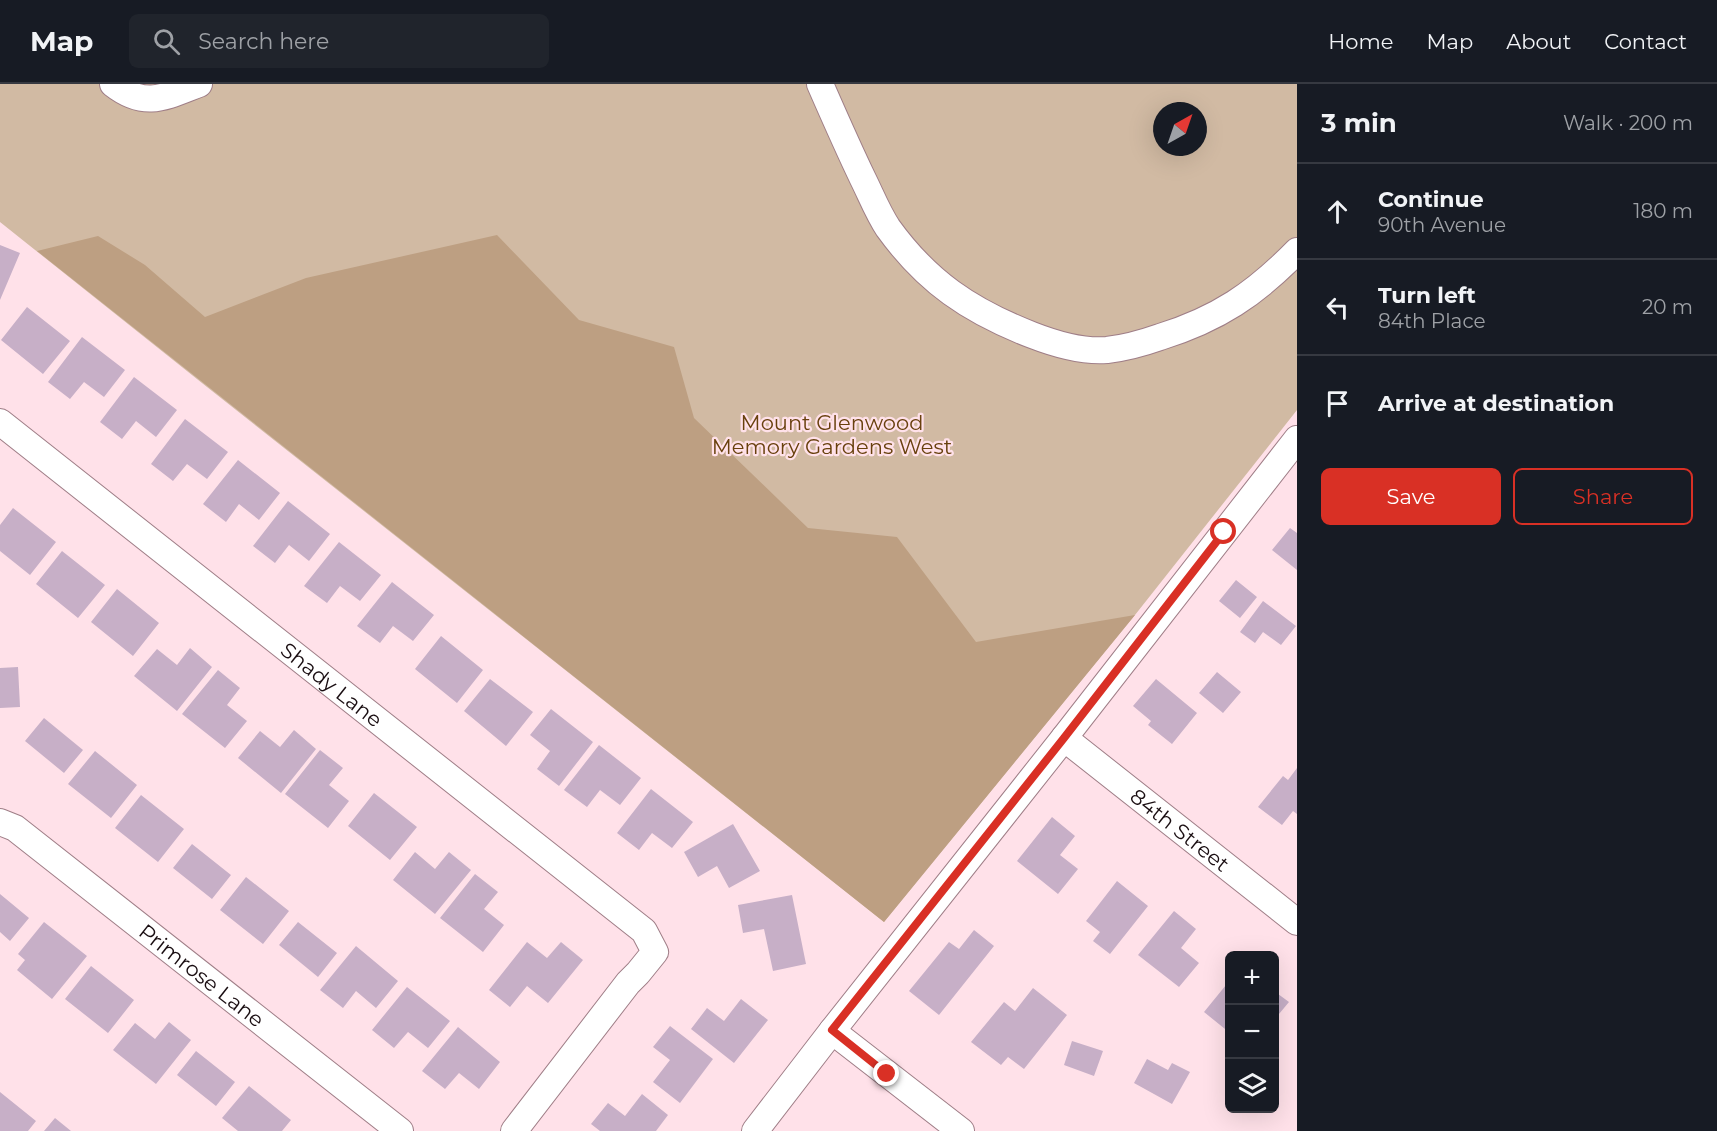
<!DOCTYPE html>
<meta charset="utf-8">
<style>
body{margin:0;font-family:Montserrat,sans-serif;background:#20242c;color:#f1f3f6}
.controls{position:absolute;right:18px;bottom:18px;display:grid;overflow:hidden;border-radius:9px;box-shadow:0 6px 24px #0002}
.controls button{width:54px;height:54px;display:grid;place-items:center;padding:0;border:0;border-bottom:2px solid #363941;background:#171b24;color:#f1f3f6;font:30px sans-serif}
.compass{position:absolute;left:1153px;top:18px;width:54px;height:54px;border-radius:50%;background:#171b24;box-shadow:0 6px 24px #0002;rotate:40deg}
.stop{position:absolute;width:18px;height:18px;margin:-14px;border:4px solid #d93025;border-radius:50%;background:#fff}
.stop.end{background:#d93025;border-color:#fff;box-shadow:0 2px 6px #0008}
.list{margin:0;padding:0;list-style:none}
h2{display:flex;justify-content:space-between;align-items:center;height:78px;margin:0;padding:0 24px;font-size:26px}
h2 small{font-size:20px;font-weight:400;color:#9ea1a6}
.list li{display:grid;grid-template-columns:39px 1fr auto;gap:18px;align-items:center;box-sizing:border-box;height:96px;padding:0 24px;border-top:2px solid #363941}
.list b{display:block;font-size:22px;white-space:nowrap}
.list p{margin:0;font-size:20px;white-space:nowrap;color:#9ea1a6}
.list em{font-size:20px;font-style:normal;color:#9ea1a6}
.actions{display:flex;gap:12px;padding:18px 24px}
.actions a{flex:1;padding:14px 0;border:2px solid #d93025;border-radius:9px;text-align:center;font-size:21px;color:#d93025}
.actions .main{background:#d93025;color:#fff}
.icon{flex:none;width:33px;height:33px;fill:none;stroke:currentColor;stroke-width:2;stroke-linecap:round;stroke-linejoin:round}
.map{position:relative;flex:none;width:1297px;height:1047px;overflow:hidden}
header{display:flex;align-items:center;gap:36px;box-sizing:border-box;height:84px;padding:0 30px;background:#171b24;border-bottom:2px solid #363941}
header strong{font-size:28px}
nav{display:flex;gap:33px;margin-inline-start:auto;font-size:21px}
.search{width:420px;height:54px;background:#20242c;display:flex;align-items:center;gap:15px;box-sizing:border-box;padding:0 21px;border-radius:9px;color:#9ea1a6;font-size:22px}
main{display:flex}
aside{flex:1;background:#171b24}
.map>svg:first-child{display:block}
.green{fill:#d1baa3;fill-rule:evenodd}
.forest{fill:#bd9f82}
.building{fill:#c7afc7}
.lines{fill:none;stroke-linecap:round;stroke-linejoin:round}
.minor-casing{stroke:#9f7e87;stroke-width:28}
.minor{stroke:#fff;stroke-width:26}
.route{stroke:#d93025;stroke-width:8}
.labels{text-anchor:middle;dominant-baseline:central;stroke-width:4.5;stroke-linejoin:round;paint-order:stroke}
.park-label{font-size:21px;fill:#68400d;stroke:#ffe1e9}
.street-label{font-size:21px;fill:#190d11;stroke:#ffe1e9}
</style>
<header>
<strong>Map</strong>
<div class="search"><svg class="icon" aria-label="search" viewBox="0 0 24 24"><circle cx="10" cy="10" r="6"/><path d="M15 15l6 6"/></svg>Search here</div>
<nav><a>Home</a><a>Map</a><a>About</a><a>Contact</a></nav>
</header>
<main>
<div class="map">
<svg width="1297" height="1047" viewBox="0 0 1297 1047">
<rect width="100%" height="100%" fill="#ffe1e9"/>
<path class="green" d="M0,0H1297V326L1135,531L884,838L207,303L0,138ZM1162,27H1198V63H1162Z"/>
<path class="forest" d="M497,151L579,236L674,263L694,334L808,444L897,453L976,558L1135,531L884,838L37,167L98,152L145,181L205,233L306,194Z"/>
<path class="building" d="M0,161L20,169L0,216Z
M27,223L70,257L43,290L1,256Z
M82,253L125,286L104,313L84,298L70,315L48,298Z
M134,293L177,326L156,353L136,337L122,355L100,338Z
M185,335L228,368L207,395L187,380L173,397L151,380Z
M238,376L280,409L259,436L239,420L226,438L203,420Z
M288,417L330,450L309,477L289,461L275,479L253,462Z
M13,424L56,458L30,491L0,467V441Z
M1290,444L1297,449V486L1272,466Z
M339,458L381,491L360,517L340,502L327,519L304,502Z
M62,467L105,501L78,534L36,500Z
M1236,496L1257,513L1240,534L1219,517Z
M392,498L434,531L413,557L393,542L380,559L357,542Z
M117,505L159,539L133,572L91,538Z
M1263,517L1296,542L1281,561L1263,548L1255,559L1240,548Z
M441,552L483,586L457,619L415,585Z
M190,564L212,583L177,627L134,592L157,565L177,581Z
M18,583L20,623L0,624V584Z
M218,586L240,604L227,621L247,637L225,664L182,630Z
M1217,588L1241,608L1223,629L1199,609Z
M490,595L533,628L506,662L464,627Z
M1156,595L1197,629L1172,660L1148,641L1151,637L1133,622Z
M551,625L593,658L559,702L537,685L550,667L530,651Z
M44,634L83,666L64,689L25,657Z
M294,646L316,665L281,709L238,674L260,647L280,663Z
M599,661L641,694L620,721L600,706L587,723L564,706Z
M320,666L343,684L329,701L349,717L328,744L285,710Z
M95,667L137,701L111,734L68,700Z
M1297,684V730L1293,727L1282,741L1258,723L1283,692L1288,696Z
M651,705L693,738L672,764L652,749L639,766L617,749Z
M374,709L417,743L390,776L348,742Z
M141,711L184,745L158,778L115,744Z
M1052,733L1075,752L1060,771L1078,785L1058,810L1017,777Z
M733,740L760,787L729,804L717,782L698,793L684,768Z
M192,760L231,791L212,815L173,784Z
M415,768L435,785L449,768L471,786L435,830L393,796Z
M475,790L498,808L484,825L504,841L483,868L440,834Z
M246,793L289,827L263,860L220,826Z
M1117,797L1148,822L1110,870L1093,857L1100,848L1086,837Z
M0,810L29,834L10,857L0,848Z
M792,811L806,880L773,887L764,845L743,849L738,821Z
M1174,827L1196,845L1181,864L1199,879L1179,903L1138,871Z
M44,838L87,872L52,915L17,886L25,876L18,870Z
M298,838L337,869L318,893L279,861Z
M974,846L994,862L939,931L909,907L949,858L959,865Z
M527,858L547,874L561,858L583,876L548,919L527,902L510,923L489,906Z
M356,862L398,897L376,924L356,907L343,924L320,906Z
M91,882L134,916L108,949L65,915Z
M1226,901L1230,904V949L1204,928Z
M407,903L450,937L428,964L408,948L394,964L372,946Z
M1033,904L1067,931L1024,985L1008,973L1001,981L971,958L1004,918L1015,927Z
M1274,907L1289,918L1274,936Z
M741,915L768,936L734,979L691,945L707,924L724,937Z
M169,938L191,956L156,1000L113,966L135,939L155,955Z
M670,942L713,975L680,1019L653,998L670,976L653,963Z
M458,943L500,978L479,1005L459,989L445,1005L422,987Z
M1072,957L1103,967L1094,992L1064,981Z
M196,967L235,998L216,1022L177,991Z
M1147,975L1168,986L1172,979L1190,988L1172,1020L1134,999Z
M249,1002L291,1036L282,1047H238L222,1034Z
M0,1008L36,1037L28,1047H0Z
M642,1010L668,1031L656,1047H600L591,1040L608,1019L625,1032Z
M55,1034L71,1047H44Z"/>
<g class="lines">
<defs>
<g id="minor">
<path d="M113,0C145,25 165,13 199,0"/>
<path d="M820,0C834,32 848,64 863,95C871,111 878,129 888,144C927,198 970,227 1032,251C1055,260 1082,268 1107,266C1125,264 1143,259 1160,253C1218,235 1255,210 1297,167"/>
<path id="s1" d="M0,338L644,847L655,868L638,889L628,899L514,1047"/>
<path id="s2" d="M1064,654L1297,838"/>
<path id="s3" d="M0,738L15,744L400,1047"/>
<path d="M832,947L961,1047"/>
<path d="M755,1047L832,947L1064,654L1297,355"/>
</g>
</defs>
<use href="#minor" class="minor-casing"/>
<use href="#minor" class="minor"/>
</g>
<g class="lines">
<path class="route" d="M887,990L832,946L1064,654L1224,448"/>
</g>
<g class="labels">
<g class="park-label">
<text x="832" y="338">Mount Glenwood<tspan x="832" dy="24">Memory Gardens West</tspan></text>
</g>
<g class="street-label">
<text stroke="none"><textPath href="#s1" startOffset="423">Shady Lane</textPath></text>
<text stroke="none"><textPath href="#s2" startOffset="148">84th Street</textPath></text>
<text stroke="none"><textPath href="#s3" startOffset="254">Primrose Lane</textPath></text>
</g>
</g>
</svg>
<div class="controls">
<button>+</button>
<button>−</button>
<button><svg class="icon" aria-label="layers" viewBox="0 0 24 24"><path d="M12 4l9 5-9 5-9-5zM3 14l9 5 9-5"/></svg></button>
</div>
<svg class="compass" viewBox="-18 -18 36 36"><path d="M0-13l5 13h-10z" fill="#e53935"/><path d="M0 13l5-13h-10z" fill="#9ea1a6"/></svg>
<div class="stop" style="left:1224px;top:448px"></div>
<div class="stop end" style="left:887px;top:990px"></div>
</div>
<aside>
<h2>3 min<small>Walk · 200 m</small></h2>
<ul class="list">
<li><svg class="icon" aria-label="ahead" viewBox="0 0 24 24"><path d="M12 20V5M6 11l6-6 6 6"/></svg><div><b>Continue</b><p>90th Avenue</p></div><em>180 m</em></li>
<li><svg class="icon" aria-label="left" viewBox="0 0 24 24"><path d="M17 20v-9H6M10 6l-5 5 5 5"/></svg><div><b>Turn left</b><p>84th Place</p></div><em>20 m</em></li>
<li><svg class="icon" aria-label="arrive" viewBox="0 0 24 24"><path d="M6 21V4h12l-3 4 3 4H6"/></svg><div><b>Arrive at destination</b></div></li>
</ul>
<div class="actions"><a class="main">Save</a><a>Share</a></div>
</aside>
</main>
